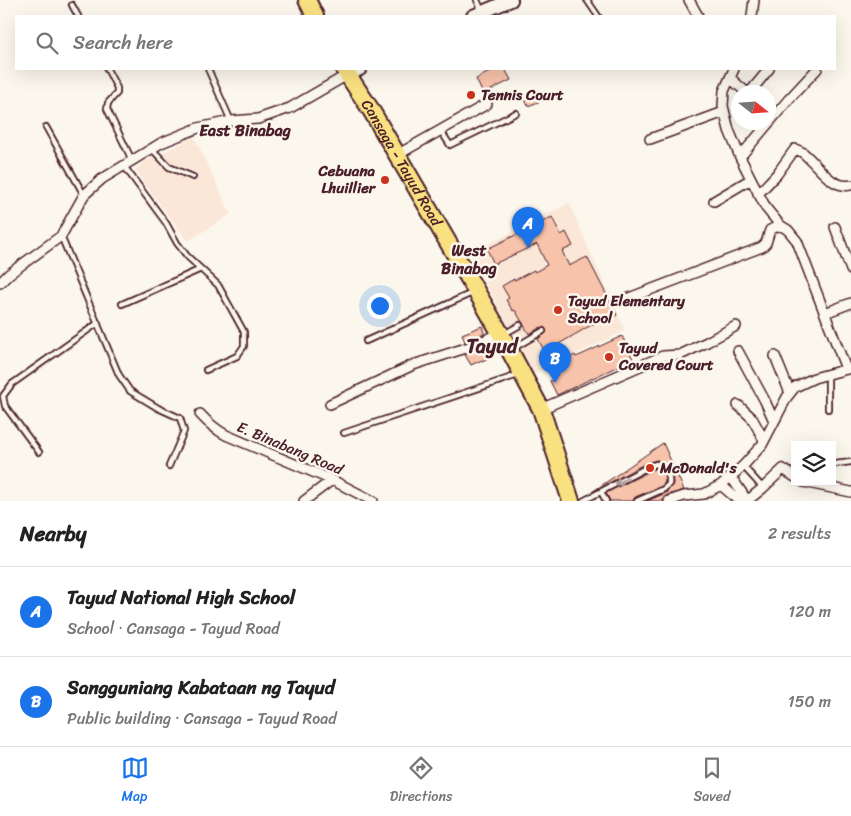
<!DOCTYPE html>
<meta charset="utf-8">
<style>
body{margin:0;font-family:Sriracha,sans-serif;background:#f2f2f2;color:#222}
.controls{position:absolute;right:15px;bottom:15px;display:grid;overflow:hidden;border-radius:0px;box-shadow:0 5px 20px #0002}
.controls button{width:45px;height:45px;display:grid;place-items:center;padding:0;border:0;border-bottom:1px solid #e0e0e0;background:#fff;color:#222;font:25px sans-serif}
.compass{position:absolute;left:731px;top:85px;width:45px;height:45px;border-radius:50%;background:#fff;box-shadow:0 5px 20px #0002;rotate:107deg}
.you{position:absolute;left:379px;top:305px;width:18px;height:18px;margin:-12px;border:4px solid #fff;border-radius:50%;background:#1a73e8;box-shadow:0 0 0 8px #1a73e833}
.badge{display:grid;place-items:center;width:32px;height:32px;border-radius:50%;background:#1a73e8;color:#fff;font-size:16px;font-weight:700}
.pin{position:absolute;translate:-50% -41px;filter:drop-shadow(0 1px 2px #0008)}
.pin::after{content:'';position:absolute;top:26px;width:18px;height:15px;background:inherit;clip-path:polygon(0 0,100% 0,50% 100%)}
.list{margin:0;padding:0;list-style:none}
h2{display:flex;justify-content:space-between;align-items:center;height:65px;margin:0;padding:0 20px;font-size:21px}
h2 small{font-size:16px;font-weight:400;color:#767676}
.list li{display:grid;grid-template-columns:32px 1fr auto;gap:15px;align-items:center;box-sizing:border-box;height:90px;padding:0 20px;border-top:1px solid #e0e0e0}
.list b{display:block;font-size:19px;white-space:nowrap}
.list p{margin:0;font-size:16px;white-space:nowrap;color:#767676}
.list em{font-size:16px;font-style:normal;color:#767676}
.icon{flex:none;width:28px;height:28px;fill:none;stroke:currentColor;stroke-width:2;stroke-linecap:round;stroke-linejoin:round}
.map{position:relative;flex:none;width:851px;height:501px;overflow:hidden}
.search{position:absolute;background:#fff;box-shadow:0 5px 20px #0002;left:15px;right:15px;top:15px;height:55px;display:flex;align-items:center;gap:12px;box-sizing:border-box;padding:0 18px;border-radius:0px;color:#767676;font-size:19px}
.sheet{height:245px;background:#fff}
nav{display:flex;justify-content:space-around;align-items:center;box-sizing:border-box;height:70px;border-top:1px solid #e0e0e0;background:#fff;font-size:14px;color:#767676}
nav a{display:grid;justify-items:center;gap:2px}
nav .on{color:#1a73e8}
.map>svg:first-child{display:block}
.built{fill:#fae7d8}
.building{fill:#f8c3ab;stroke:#4a1f2b}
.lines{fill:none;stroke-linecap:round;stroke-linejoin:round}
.lane-casing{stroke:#4a1f2b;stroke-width:8}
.street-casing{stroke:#4a1f2b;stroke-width:12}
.secondary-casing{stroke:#4a1f2b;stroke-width:16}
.highway-casing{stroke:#4a1f2b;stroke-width:20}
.lane{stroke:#fbf7ec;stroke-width:4.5}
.street{stroke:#fbf7ec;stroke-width:9}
.secondary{stroke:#fbf7ec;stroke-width:12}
.highway{stroke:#f9e181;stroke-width:16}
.oneway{stroke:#ab9695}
.poi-dot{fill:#c8321e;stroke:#fbf7ec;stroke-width:2}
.labels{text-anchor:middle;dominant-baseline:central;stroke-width:5;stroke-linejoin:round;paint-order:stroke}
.poi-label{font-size:15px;font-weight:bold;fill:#4a1f2b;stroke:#fbf7ec;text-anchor:start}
.street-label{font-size:15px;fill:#4a1f2b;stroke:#fbf7ec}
.neighbourhood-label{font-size:16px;font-weight:bold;fill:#4a1f2b;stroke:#fbf7ec}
.district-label{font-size:20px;font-weight:bold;fill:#4a1f2b;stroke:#fbf7ec}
</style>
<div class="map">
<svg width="851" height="501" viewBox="0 0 851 501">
<rect width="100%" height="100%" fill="#fbf7ec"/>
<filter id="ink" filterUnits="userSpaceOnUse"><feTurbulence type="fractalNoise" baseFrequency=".02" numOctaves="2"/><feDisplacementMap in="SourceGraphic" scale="10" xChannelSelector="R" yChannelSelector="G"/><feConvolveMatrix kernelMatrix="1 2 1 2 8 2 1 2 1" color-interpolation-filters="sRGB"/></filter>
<g filter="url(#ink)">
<path class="built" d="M194,137L231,214L188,241L143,182L136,169L149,159Z
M569,203L625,331L533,374L470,253Z"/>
<path class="building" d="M495,69H505L511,80L483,94L476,79Z
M537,93L541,101L528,106L525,99Z
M552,217L561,235L566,232L573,246L562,251L569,266L587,257L617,315L602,323L600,320L545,352L538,339L546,333V329L541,327L529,334L515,310L513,311L506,300L509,298L502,286L514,279L515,280L534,270L535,272L547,265L537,244L494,264L487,249Z
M482,326L484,333L465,342L462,334Z
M622,336L633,359L557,395L550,381L554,379L549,368L575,355L576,357L583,354Z
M489,345L493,356L482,361V360L471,365L465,355Z
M663,443L684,490L667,495L664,497L663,501H647L666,493L673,484L672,473L668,466L662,461L656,460L646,463L592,492Z
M656,468L660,469L664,475L665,482L662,486L635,497L633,501H610L606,493Z"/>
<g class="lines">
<defs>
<path id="lane" d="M477,0L482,11
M587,0L598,16
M72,5L78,16
M107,69L117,88V93L108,103L107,109L129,154L131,161
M208,69L231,121
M46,127L84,195
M441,131L450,145L516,113
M152,149L169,167L193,177
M124,166L166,223L177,243L187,256L218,285L244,332V346L237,356L206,370
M61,236L119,375L130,391L158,408L180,418L184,431L169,466
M122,304L201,269
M504,334L520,325
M366,341L472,293
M512,349L543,331
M828,374V409
M344,433L518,375
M39,452L5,406L3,396L12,384L98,323
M743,466L763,488
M832,467L835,464L851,462
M601,492L606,501
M583,501L648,467C651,466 653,465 656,464C667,464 670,476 669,484L664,489L637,501"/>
<path id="street" d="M689,0L698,16
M752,16L754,0
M734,69L724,91L723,106L729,130L740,157L766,208L780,225L788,230L797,241L846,369
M730,78L746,92
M750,92L769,69
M650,139L724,112
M397,155L487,104
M740,157L789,99L817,69
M758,194L777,174L795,149C796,149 801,152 802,152C816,162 831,190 851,185
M714,201L751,179
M835,227L851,270
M0,283L9,274L61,236L84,195L102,179L161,143L198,128L231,121L258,119L290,108L347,75
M621,301L762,247L766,243L770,230L780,225
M825,313L851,303
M738,351L765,401L774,421
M775,356L790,393
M330,404L413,365L472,346L500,333
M738,405L752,418L764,440
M541,409L663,356L680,355L707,342L736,326
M200,414C208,423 215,429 226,435L332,480L373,501
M731,476C736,485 742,492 747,501
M803,482L851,492
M721,485L737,499L745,501
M304,501L332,480
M669,501L684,496L704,494L721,485L743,466L762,445L787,397L795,387L814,378L851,368
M747,501L763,488L783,469L795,477"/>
<path id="secondary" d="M473,16L511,0
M347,75L360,69"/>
<g id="highway">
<path d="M307,0L315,16"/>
<path id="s1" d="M344,69L371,110L456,256L502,336L541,409L571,501"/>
</g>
</defs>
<use href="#lane" class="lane-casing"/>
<use href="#street" class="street-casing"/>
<use href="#secondary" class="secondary-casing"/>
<use href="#highway" class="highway-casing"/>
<use href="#lane" class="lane"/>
<use href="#street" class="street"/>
<use href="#secondary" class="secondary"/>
<use href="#highway" class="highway"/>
</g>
<defs><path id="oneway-shaft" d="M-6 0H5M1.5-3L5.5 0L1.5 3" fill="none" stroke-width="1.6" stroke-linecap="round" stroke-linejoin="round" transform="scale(1.25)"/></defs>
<use class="oneway" href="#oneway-shaft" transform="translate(622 481) rotate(153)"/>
</g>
<g class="poi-dot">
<circle cx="471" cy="95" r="5"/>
<circle cx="385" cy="180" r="5"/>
<circle cx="558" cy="310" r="5"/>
<circle cx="609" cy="357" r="5"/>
<circle cx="650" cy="468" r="5"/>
</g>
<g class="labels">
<g class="poi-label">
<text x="481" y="95">Tennis Court</text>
<text x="375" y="171" text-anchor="end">Cebuana<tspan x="375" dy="17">Lhuillier</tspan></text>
<text x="568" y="301">Tayud Elementary<tspan x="568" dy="17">School</tspan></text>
<text x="619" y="348">Tayud<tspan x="619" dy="17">Covered Court</tspan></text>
<text x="660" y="468">McDonald's</text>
</g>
<g class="street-label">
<text stroke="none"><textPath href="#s1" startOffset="110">Cansaga - Tayud Road</textPath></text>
<text transform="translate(290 448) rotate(23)">E. Binabang Road</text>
</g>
<g class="neighbourhood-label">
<text x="245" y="130">East Binabag</text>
<text x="469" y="250">West<tspan x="469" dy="18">Binabag</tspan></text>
</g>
<g class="district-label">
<text x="492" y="346">Tayud</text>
</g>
</g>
</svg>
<div class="controls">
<button><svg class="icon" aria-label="layers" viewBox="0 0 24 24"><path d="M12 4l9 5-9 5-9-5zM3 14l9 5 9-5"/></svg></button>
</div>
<svg class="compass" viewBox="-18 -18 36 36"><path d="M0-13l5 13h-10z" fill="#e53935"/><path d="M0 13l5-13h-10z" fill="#767676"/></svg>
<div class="you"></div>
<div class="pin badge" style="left:528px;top:248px">A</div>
<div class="pin badge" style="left:555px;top:383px">B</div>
<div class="search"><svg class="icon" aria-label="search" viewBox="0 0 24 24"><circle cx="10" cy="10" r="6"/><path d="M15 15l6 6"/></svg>Search here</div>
</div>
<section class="sheet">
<h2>Nearby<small>2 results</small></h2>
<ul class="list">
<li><span class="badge">A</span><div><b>Tayud National High School</b><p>School · Cansaga - Tayud Road</p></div><em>120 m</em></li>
<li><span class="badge">B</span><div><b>Sangguniang Kabataan ng Tayud</b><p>Public building · Cansaga - Tayud Road</p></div><em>150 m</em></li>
</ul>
</section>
<nav>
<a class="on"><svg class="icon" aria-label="map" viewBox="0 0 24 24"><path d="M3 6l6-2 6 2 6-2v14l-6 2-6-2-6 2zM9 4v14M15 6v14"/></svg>Map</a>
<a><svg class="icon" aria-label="directions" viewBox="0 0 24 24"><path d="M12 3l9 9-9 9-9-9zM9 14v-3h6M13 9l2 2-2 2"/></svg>Directions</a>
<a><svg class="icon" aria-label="saved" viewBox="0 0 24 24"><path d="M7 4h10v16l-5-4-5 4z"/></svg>Saved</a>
</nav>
